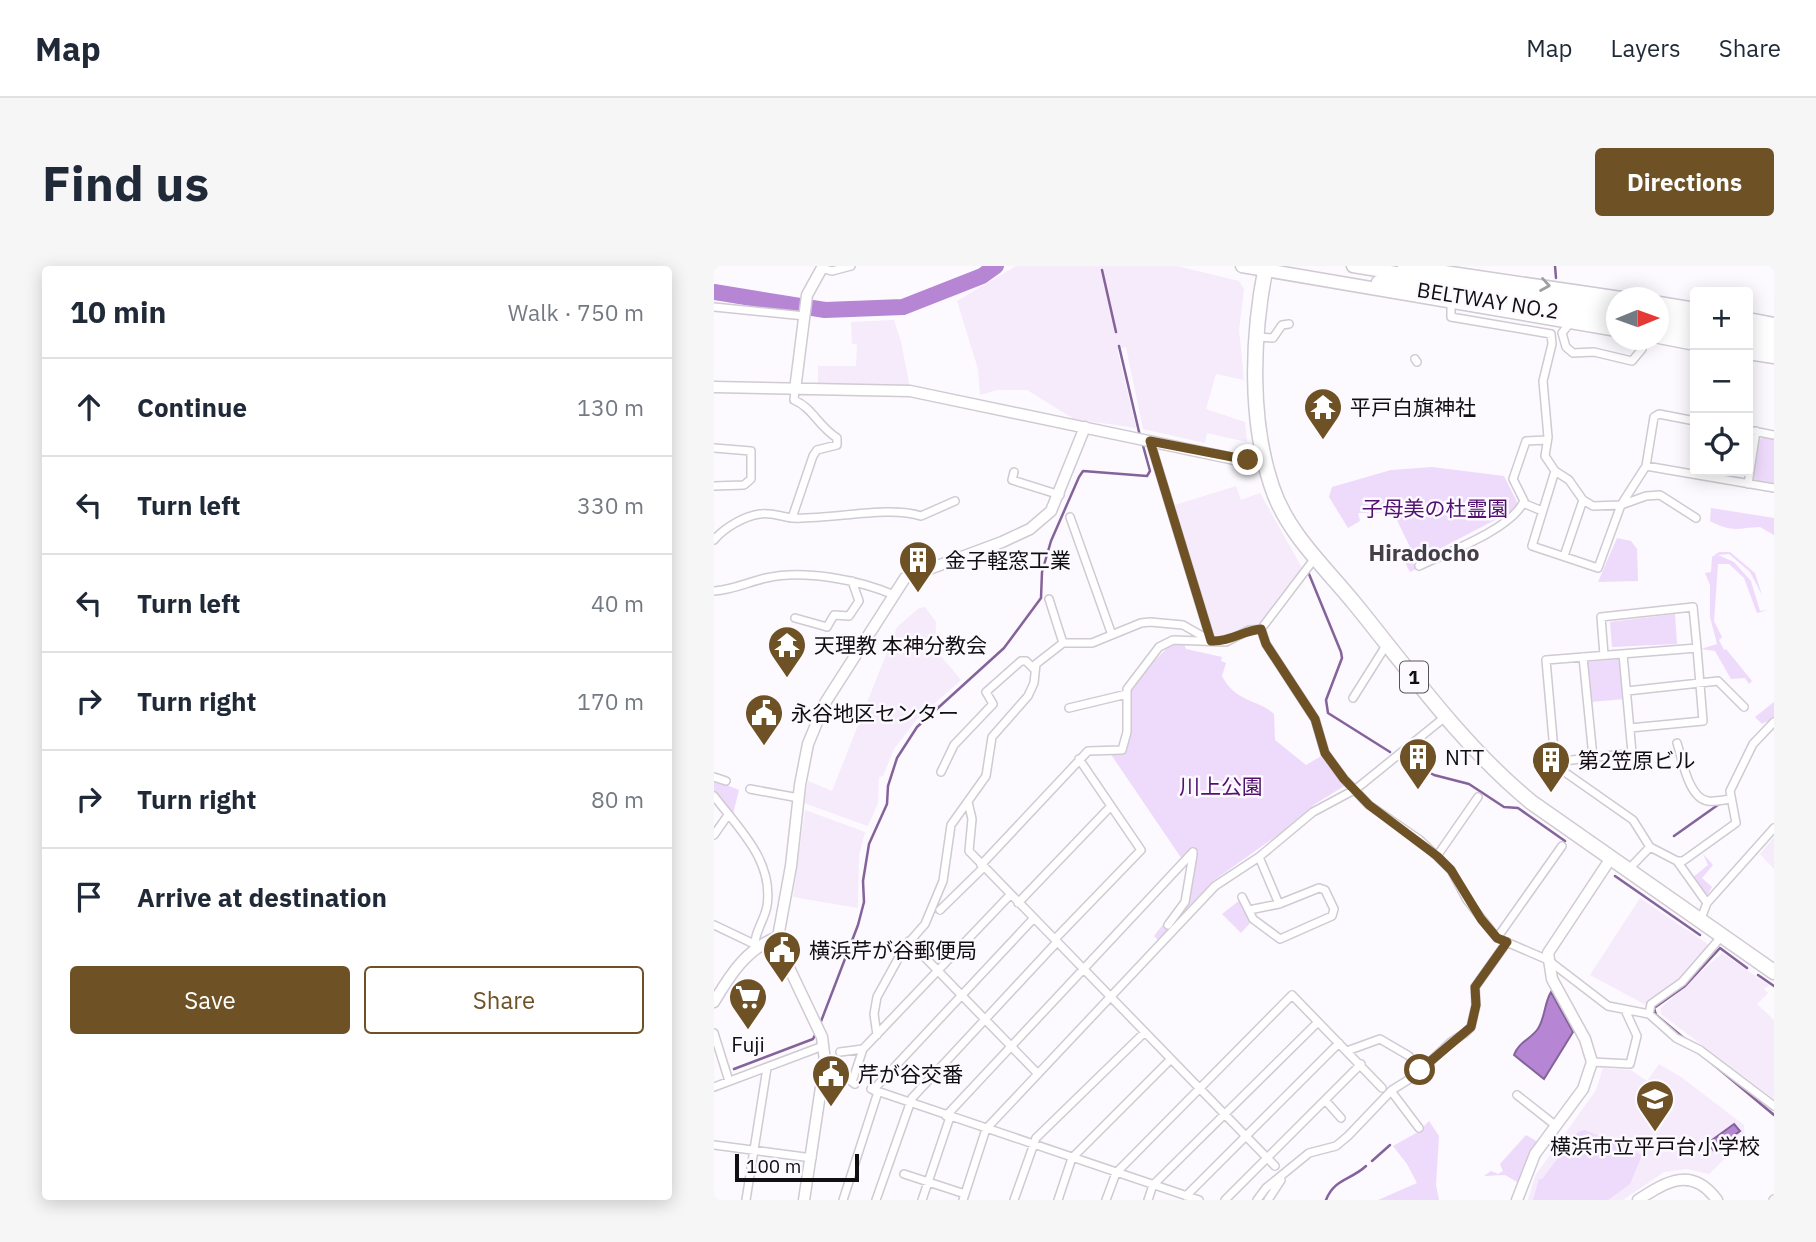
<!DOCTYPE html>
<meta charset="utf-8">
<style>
body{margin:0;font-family:"IBM Plex Sans","Noto Sans JP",sans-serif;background:#f6f6f7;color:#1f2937}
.controls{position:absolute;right:21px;top:21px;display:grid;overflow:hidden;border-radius:7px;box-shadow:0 4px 18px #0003}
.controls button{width:63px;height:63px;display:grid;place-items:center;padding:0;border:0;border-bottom:2px solid #e0e1e3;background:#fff;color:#1f2937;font:35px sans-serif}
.compass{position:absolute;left:892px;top:21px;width:63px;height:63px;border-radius:50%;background:#fff;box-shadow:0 4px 18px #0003;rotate:89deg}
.scale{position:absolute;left:21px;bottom:18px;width:124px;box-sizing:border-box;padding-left:7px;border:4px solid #110f12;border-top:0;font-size:19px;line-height:24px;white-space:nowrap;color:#110f12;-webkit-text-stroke:5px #fcf9ff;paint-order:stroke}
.stop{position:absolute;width:21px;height:21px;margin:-16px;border:5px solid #6e5225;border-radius:50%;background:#fff}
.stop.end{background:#6e5225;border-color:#fff;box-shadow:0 2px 7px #0008}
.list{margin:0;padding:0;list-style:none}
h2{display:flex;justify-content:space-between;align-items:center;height:91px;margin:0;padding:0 28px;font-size:30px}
h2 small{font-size:23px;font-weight:400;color:#747a83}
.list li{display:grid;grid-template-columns:46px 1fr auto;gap:21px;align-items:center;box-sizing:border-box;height:98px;padding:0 28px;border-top:2px solid #e0e1e3}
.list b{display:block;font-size:26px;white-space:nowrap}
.list em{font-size:23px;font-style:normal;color:#747a83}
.actions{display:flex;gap:14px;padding:21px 28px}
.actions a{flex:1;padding:16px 0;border:2px solid #6e5225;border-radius:7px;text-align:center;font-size:24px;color:#6e5225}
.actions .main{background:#6e5225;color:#fff}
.icon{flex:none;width:38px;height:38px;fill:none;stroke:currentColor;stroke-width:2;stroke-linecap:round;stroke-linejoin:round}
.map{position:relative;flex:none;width:1060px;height:934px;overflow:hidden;border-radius:7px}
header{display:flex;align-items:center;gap:42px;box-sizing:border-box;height:98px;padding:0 35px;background:#fff;border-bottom:2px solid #e0e1e3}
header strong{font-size:33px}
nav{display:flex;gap:38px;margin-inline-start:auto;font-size:24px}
.intro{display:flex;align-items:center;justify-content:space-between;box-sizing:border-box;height:168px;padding:0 42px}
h1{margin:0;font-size:49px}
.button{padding:18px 32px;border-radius:7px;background:#6e5225;color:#fff;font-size:24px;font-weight:700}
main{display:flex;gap:42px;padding:0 42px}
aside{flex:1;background:#fff;border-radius:7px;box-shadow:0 4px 18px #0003}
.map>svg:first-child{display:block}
.built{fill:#f5ebfb}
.green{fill:#eedafb}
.water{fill:#b686d4;stroke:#84629a;stroke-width:2}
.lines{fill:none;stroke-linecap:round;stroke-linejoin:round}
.stream{stroke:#84629a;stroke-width:2.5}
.river{stroke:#b686d4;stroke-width:16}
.street-casing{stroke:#d0cad3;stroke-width:10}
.secondary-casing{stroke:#d0cad3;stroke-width:13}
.primary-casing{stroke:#d0cad3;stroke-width:15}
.highway-casing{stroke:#d0cad3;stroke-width:17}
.street{stroke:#fff;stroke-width:7}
.secondary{stroke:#fff;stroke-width:10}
.primary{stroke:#fff;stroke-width:12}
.highway{stroke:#fff;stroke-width:14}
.oneway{stroke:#a09fa0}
.route{stroke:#6e5225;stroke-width:9}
.labels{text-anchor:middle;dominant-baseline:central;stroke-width:5;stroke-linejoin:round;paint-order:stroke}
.shield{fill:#fcf9ff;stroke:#585559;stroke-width:2}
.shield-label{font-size:19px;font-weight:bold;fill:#110f12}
.street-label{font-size:21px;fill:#110f12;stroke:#fcf9ff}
.poi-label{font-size:21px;fill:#110f12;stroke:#fcf9ff;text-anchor:start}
.park-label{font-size:21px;fill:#521070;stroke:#fcf9ff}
.neighbourhood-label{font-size:23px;font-weight:bold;fill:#443f47;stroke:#fcf9ff}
</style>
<header>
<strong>Map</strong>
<nav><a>Map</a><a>Layers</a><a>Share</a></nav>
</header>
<div class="intro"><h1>Find us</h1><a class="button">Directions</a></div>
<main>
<aside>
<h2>10 min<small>Walk · 750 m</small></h2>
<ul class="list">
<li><svg class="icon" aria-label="ahead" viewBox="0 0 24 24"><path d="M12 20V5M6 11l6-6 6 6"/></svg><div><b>Continue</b></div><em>130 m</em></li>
<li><svg class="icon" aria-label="left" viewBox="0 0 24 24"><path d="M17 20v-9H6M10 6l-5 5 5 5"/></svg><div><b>Turn left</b></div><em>330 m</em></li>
<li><svg class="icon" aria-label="left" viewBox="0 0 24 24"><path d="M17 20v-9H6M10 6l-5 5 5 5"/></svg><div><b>Turn left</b></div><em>40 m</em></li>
<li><svg class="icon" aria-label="right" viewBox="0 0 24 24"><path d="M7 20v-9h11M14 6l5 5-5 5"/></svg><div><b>Turn right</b></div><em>170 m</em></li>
<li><svg class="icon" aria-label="right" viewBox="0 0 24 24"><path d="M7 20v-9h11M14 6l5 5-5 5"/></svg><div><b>Turn right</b></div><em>80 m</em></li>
<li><svg class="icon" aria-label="arrive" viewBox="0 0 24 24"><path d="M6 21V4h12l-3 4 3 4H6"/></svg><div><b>Arrive at destination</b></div></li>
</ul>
<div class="actions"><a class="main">Save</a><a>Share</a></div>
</aside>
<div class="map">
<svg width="1060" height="934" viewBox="0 0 1060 934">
<rect width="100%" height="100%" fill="#fcf9ff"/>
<path class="built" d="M302,0H463L525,15L530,23L525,64L530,114L502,108L492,143L531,156L533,176L493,167L491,177L429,163L412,81L403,83L422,162L360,153L313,124H283L266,129L264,103L243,35Z
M180,54L187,76L196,122L104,120V100H142L143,78H138L137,56Z
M522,220L527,234L546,227L588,302L546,357L534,359L512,371L500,372L458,240Z
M211,341L222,356L221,383L247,414L203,453L180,483L169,510L165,511L164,537L154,560L90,537L94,515L118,525L183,361L205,342Z
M91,544L151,566L145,589L144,642L79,631Z
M1060,571V603L1046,588Z
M926,632L998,681L968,712L932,739L876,709Z
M1008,687L1055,719L1050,723L1054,727L1043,738L1060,754V833L947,748V742Z
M945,798L967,811L1030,859L1031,873L995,908L973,903L950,906L909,934H814L821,910L882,824L889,802L917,804L933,815Z"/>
<path class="green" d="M1050,171L1060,173V219L1040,215L1038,211L1043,175Z
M718,201L790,210L803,236L802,243L708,292L698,293L702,303L696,306L688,291L696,281L679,246L644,247L646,255L634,262L615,231L618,221L677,204Z
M997,242L1060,252V269L1046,261C1023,262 1019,267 996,255Z
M903,272L917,275L923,283L924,315L884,316Z
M1005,286H1016L1041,307L1048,329L1036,306L1015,288L1004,289L1020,296L1037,315L1046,345L1054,344L1043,347L1030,312L1015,298H1004L1000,355L1008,371L1005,374L1010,384L1012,383L1038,415L1035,418L1031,412L1017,413L1001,385L987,383L1003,378L996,351V319L991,307L997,306L998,291Z
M961,348L963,378L898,381L896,356Z
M470,378L472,383L508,391L507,395L512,397L508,410C522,437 544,433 560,448L561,474L592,499L609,489L632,519L601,538L565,568L499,615L444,674L440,670L467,635L474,602L394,484H408L413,423L456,379Z
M906,393L911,433L876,436L872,396Z
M1060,436V452L1048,458L1041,451Z
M0,514L25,524L19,548L0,525Z
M989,588L999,599L988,612L998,621L992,631L978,612L994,599Z
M526,634L538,655L527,667L508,648Z
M715,855L725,870L722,919L725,934H664L703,917L693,898L679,880L704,866Z
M871,864L928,889L916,918L894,934H819L825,913H828L864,866Z
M812,869L824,876L803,916L791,909L770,910L777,905L784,908L789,905L786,898Z"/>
<path class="water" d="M837,726L859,766L830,813L800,789C805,776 815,774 823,764C831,754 830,737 837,726Z
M1020,858L1026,865L1000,885L994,877Z"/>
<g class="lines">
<path class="stream" d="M841,0L842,12
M388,4L402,66
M405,80L426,170
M595,308L627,386L628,392L612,434L614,447L676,486
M690,493L720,509L755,518L790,541L804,542L851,575
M960,570L1008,536
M901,610L986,669
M1044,709L1060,720
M106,758L144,659L150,636L149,615L155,578L173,538L174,520L183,492L203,461L290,382L327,332L328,306L337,275L365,211L369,205L433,210L436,205L428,176
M971,773L942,749L940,742L971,720L1006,682L1033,702
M982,784L1060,849
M20,803L99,773L102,767
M658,895L676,879
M612,934C620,913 637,914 652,900"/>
<path class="river" d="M0,26L111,44L189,41L268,10L282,0"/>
<defs>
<path id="street" d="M107,2L118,5L137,0
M737,37V51L837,68L838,78L829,115L834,171L831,190L841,205L855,214L869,234L879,240L907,239L932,230L946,229L982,252
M0,41L91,50
M856,57L848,67L852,81L859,87L880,86L918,95L928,83
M545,71L559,72L568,59L575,58
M701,93L703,96
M981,155L945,148L940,151L932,200L1060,222
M1034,164L1060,169
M436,175L497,375
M0,182L37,185V213L30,219L0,220
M841,205L818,280L884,302L907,239L932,200
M300,206L298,214L346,229
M1034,218L1042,165
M809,237L828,245
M356,251L398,369
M78,252L99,190L103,184L123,179V172C103,159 99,142 80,134L81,124
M0,274C10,262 30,250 46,248C56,246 68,251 78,252C116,254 175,239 207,250L241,235
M850,290L869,234
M705,300C732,287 798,263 810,235L799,213L812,175L833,174
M0,325C19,324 34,316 52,312C90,303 145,314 180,329
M335,333L349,377
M81,352L113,361L120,349L135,350L145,335L138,315
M547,363L552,378L601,453L611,487L630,513L655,539L706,574L737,604L753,634L783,672L834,694L894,740L935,748L962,772L986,784L1060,840
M890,389L887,351L979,341L983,382
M869,391L879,491
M913,425L1004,415L1030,441
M639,432L673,378
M355,442L413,428
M916,462L989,455L983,382L832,394L841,496L852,507L919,554L936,581L963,595H969L1022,557L1016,525L1039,478L1060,456
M963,477C968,492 974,532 994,535C1000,536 1009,534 1016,533
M841,496L918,487L909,388
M227,506L240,479L279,438L272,426L307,395H312L320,403
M0,511L12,515
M36,523L85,532
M0,530C25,563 60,595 53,640C51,653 39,669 41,681
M254,536L258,553L255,585L561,900
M0,569L14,549
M723,590L764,531
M963,595L993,637
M267,599L374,485L408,484L413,466V423L445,381L459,374L512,376L535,364L547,363L601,292
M914,604L936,581
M528,631L539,653L566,673L618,650L620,643L611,624L605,622L565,638L545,591
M304,637L397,540
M226,644L270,601
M535,644L565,638
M986,655L993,637L1060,562
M0,659L40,678
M454,659L471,636L479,589
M783,672L848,580
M341,673L427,584L365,493
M195,675L324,808
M935,748L937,738L968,716L1008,670
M0,767L15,815
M163,769L160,748L163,731L190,682L211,658L229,615L237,559L272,510L278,471L314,430L320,417L322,398L349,377H378L427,357L436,356L469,359L497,375
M633,785L666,773L695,790L706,804
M126,786L149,783L296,629
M878,796L916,798L923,770L911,744
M141,818L138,816L149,783
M0,821L109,780
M157,823L485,934
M159,824L320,652
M677,825L705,862
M803,829L841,859
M611,834L627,852
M232,850L479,586
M0,879L98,892
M190,908L251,928
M472,930L625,777
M32,934L53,802
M129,934L164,826
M162,934L198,832L343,676
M208,934L236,851
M249,934L272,863L501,620L545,591L599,546L642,523L731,451
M300,934L322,872L431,766
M344,934L358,892L457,793
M392,934L402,907L578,729L668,822
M434,934L439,919L604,756
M511,934L647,798
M543,934L552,922L595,887L622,880L634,870L678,824L702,809L737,776L751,767L757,761L762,739L761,721L793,676
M554,934L567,914
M1059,934L1060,933"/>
<path id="secondary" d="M0,121L196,125L525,194L548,191
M81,124L93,29L109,0
M0,736C16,709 33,682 64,671
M90,934L111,795L108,771L67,685L64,671L77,600L86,519L94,478L111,437L191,312L288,276L316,263L337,245L371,161
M803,934L821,888L869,823L878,796L871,773L838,713L834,687L897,592
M924,934C953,915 978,900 1003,934"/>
<path id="primary" d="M528,0L903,64
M639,0L903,43
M690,0L907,32
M664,16L903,54
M945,37L981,43
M945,49L981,55
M1034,53L1060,58
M945,61L981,67
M1034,64L1060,68
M945,71L981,78
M1034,76L1060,79
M1034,87L1060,91"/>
<path id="highway" d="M552,0C538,69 535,154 558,221C573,267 611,301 641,338C697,407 748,479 817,536L1060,706"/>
</defs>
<use href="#street" class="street-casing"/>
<use href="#secondary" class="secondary-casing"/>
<use href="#primary" class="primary-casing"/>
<use href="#highway" class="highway-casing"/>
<use href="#street" class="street"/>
<use href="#secondary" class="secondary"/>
<use href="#primary" class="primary"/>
<use href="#highway" class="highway"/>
</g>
<defs><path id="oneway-chevron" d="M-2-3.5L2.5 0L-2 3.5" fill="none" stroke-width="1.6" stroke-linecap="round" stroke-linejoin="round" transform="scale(1.75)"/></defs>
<use class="oneway" href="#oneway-chevron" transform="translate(831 19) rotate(9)"/>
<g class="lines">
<path class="route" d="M534,194L436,175L497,375C516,376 528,365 547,363L552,378L601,453L611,487L630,513L655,539L723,590L737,604L767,653L783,672L793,676L761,721L762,739L757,761L706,804"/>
</g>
<defs>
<symbol id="temple-pin" viewBox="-11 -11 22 30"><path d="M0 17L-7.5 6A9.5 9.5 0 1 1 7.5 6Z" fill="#6e5225" stroke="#fcf9ff"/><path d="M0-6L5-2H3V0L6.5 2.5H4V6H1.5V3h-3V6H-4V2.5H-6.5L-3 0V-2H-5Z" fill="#fff"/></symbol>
<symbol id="building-pin" viewBox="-11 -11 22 30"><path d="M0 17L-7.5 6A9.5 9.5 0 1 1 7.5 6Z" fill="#6e5225" stroke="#fcf9ff"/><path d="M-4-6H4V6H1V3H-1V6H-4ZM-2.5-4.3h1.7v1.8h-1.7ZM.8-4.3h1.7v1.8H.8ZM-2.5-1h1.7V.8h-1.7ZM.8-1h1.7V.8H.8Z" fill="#fff"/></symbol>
<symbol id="civic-pin" viewBox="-11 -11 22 30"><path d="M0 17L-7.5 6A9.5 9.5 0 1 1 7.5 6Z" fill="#6e5225" stroke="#fcf9ff"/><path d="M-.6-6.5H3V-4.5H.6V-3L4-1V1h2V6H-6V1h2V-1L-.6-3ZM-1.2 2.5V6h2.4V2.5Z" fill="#fff"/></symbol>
<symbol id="supermarket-pin" viewBox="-11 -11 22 30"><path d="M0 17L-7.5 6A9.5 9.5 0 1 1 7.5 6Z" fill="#6e5225" stroke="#fcf9ff"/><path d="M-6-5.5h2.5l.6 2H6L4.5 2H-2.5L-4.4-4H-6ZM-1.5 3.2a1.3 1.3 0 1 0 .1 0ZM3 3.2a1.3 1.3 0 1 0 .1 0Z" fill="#fff"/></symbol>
<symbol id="school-pin" viewBox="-11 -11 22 30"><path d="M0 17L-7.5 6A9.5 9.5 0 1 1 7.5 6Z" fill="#6e5225" stroke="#fcf9ff"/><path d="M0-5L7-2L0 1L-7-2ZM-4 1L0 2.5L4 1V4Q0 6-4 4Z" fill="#fff"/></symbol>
</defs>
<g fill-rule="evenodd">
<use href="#temple-pin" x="587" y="119" width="44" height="60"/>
<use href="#building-pin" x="182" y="272" width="44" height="60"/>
<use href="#temple-pin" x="51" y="357" width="44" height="60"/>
<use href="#civic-pin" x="28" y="425" width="44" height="60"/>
<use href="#building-pin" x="682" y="469" width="44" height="60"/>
<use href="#building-pin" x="815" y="472" width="44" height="60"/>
<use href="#civic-pin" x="46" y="662" width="44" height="60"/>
<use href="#supermarket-pin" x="12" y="709" width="44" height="60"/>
<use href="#civic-pin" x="95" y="786" width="44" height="60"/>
<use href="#school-pin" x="919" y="811" width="44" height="60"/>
</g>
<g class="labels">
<rect class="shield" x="686" y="395.5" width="28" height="31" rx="5"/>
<g class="shield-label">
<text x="700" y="411">1</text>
</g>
<g class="street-label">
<text transform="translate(774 34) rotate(9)">BELTWAY NO.2</text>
</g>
<g class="poi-label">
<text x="636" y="141">平戸白旗神社</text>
<text x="231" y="294">金子軽窓工業</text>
<text x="100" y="379">天理教 本神分教会</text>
<text x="77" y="447">永谷地区センター</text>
<text x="731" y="491">NTT</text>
<text x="864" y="494">第2笠原ビル</text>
<text x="95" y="684">横浜芹が谷郵便局</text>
<text x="34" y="778" text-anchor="middle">Fuji</text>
<text x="144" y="808">芹が谷交番</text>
<text x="941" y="880" text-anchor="middle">横浜市立平戸台小学校</text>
</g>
<g class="park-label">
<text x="721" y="242">子母美の杜霊園</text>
<text x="507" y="520">川上公園</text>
</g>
<g class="neighbourhood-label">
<text x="710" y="286">Hiradocho</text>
</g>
</g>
</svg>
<div class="controls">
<button>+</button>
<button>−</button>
<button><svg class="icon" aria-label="locate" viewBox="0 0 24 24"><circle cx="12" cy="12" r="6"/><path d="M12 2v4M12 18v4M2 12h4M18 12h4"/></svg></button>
</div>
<svg class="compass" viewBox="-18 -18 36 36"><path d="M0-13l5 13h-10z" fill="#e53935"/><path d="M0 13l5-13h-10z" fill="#747a83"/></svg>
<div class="scale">100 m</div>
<div class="stop" style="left:706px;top:804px"></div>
<div class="stop end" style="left:534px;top:194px"></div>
</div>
</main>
